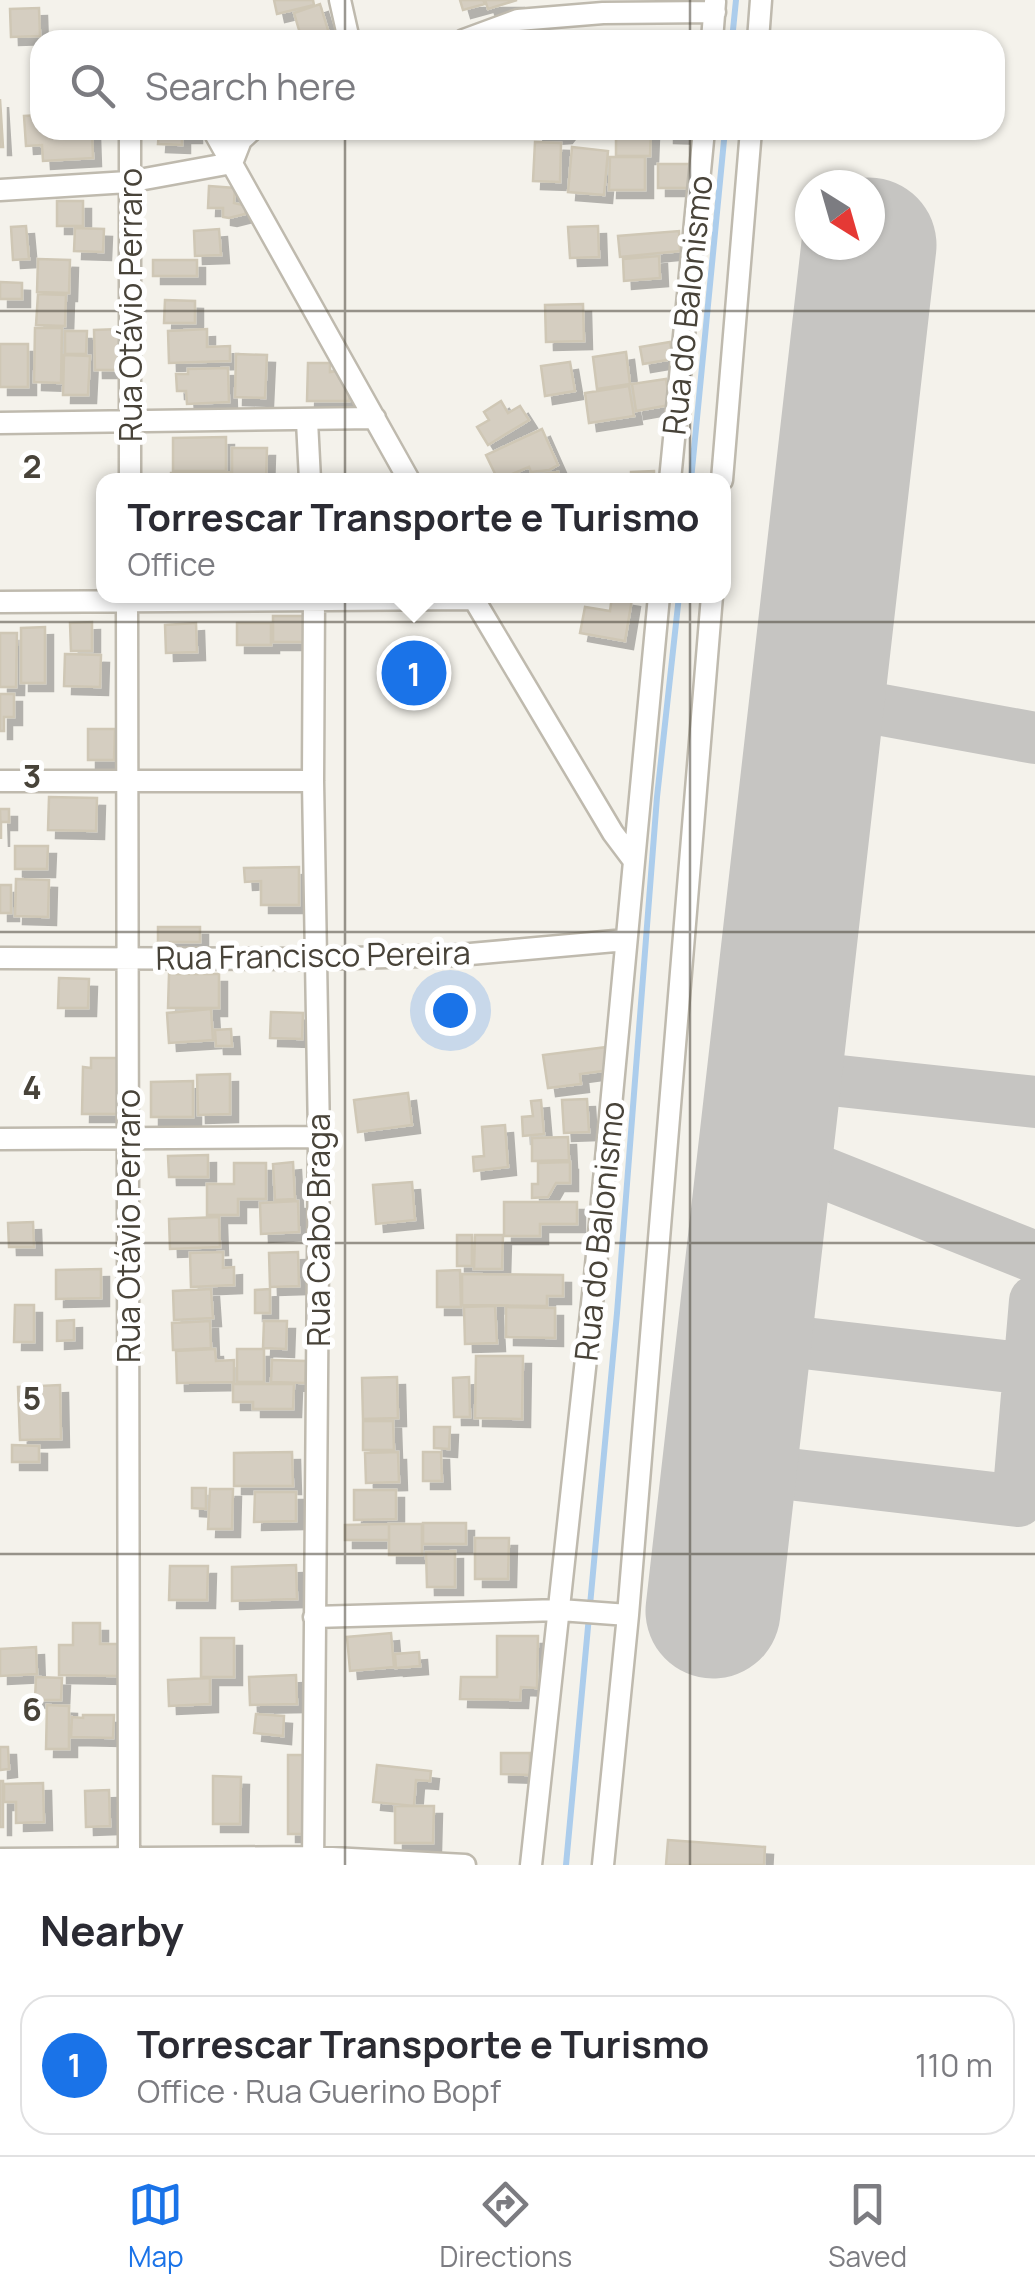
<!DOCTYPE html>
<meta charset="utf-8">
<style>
body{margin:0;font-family:Manrope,sans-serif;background:#f2f2f3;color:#2b2b33}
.compass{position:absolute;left:795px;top:170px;width:90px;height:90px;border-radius:50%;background:#fff;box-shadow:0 2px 8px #0004;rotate:143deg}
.you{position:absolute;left:450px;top:1010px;width:35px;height:35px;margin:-25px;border:8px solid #fff;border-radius:50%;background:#1a73e8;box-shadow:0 0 0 15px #1a73e833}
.badge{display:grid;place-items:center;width:65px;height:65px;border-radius:50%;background:#1a73e8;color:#fff;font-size:32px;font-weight:700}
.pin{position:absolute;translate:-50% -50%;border:5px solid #fff;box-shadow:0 2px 10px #0006}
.popup{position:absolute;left:96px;top:473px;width:635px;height:130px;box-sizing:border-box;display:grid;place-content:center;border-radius:20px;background:#fff;filter:drop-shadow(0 2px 8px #0005);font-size:32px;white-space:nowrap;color:#7c7c81}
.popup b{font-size:38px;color:#2b2b33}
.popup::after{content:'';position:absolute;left:50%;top:100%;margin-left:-20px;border:20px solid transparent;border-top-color:#fff}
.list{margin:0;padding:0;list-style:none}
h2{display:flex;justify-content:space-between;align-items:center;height:130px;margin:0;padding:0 40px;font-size:42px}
h2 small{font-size:32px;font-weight:400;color:#7c7c81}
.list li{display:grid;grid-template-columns:65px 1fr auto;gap:30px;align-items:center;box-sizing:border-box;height:140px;margin:0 20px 20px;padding:0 20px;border:2px solid #e1e1e2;border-radius:30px}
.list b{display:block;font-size:38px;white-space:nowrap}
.list p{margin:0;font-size:32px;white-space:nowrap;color:#7c7c81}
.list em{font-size:32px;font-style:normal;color:#7c7c81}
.icon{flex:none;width:55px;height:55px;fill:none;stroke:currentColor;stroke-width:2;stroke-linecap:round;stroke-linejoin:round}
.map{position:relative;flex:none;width:1035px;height:1865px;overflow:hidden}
.search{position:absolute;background:#fff;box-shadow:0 2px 8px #0004;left:30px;right:30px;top:30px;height:110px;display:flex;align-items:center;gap:25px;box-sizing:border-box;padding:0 35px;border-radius:30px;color:#7c7c81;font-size:38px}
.sheet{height:290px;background:#fff}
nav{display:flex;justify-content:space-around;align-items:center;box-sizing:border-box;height:140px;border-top:2px solid #e1e1e2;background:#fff;font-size:28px;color:#7c7c81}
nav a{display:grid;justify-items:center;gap:5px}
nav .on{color:#1a73e8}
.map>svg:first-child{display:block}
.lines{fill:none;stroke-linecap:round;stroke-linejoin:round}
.stream{stroke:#accdec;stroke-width:6}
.taxiway{stroke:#c6c5c2;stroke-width:52}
.runway{stroke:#c6c5c2;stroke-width:135}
.building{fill:#d5cec1;stroke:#cfc7b5;stroke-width:2.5;filter:url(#shadow)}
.minor-casing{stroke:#bfbaae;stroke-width:25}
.minor{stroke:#fff;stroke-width:20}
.grid{fill:none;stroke:#484339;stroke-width:2.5;stroke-opacity:0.55}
.labels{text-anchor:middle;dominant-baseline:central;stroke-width:10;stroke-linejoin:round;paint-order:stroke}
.street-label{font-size:32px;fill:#484339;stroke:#fff}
.grid-label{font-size:32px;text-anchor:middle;font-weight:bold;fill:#484339;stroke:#fff;stroke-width:10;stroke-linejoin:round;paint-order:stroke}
</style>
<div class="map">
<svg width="1035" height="1865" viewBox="0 0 1035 1865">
<defs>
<filter id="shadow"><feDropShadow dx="8" dy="8" stdDeviation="0" flood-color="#0004"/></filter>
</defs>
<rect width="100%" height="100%" fill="#f4f2eb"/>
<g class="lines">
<path class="stream" d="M732,40L736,0
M691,480L725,130
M566,1865L617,1313L657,797L679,596"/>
<path class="taxiway" d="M817,698L1035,738
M775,1074L1035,1102
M766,1150L1035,1257
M744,1336L1029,1369
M729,1467L1018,1501L1035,1301"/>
<path class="runway" d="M713,1611L869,245"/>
</g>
<path class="building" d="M274,0H313L314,5L277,14Z
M460,0H483L485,4L463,10Z
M485,0H517L488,9Z
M320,4L331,40H302L294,13Z
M39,8L40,36L11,37L10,9Z
M0,99L3,147H0Z
M40,115V130H92L93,158L43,161L42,145L26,146L24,116Z
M159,130H194V135H182V145L158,144Z
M535,130H568L564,135L536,137Z
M616,130H651L650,156H616Z
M666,130H696V136L666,135Z
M535,142L561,143L560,182L533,181Z
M572,147L608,151L604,195L568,192Z
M610,157H645V190H609Z
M658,164H690L689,188H658Z
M209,186L235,188L234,203L247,206L245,214L229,218L223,217V208H208Z
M57,201H83V226H57Z
M26,226L29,259L13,260L11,227Z
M598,226L599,257L570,258L568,227Z
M75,228L104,229L103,252L74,251Z
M219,229L221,255L195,256L194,231Z
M679,231L680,251L620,257L618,236Z
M659,256L660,278L624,281L623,259Z
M38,259L70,260L69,293L37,292Z
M153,260H197V276H153Z
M0,282L22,283V299H0Z
M38,294L66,295L65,326L36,325Z
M165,300L195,301V323H164Z
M583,304L584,341L546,342L545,305Z
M35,328H62L61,383L34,382Z
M119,329L120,370H95L94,330Z
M207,329V347L230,346V361L169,363L168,331Z
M65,331H87L86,354H65Z
M670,342L673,359L643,364L640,347Z
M0,344H28V387H0Z
M626,352L630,384L597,389L593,357Z
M236,354L267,355L265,398L235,397Z
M64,355L90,356L88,395H63Z
M570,362L575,391L545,396L541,366Z
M308,363H330V372L338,371L339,378L347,376L350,382L349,401H307Z
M228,368L229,402L187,404L186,391H177L176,374H188V369Z
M666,379L670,405L636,411L632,384Z
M629,386L634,416L589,423L585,393Z
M501,401L508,413L520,406L529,420L488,445L477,427L489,420L484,412Z
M542,429L558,465L549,470L531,472L529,467L498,480L486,455Z
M226,437V471H173V438Z
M232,448H267L266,480H232Z
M654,471V480H631V472Z
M231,472V480H171V473Z
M558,472L559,480H527V476Z
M612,596L632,599L625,641L580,633L585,607L610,611Z
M273,616H305L306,642H273Z
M92,622V651H71L70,623Z
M196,623L197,652L166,653L165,625Z
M237,623H271V645H237Z
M45,627V683H21V628Z
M0,633H17L16,687H0Z
M65,654L101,655L100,687L64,686Z
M0,694H14V717H4V731H0Z
M88,729H115L114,760H88Z
M49,797L97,798L96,831L48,830Z
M0,809H9V822H1V839Z
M15,846H48L47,869H15Z
M299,867V905H261V881L245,882L244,868Z
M16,879L49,880L48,917L15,916Z
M0,885H11V913H0Z
M158,927H200V942H158Z
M169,974H219V1008H168Z
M59,978L89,979L88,1008H58Z
M211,1009L213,1040L169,1043L167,1013Z
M271,1012L303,1013L302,1039L270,1038Z
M231,1029L232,1046H216L215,1030Z
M607,1047L610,1070L580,1074L581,1084L548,1088L543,1055Z
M91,1058H120L119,1114H82L83,1067L91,1068Z
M230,1074V1114L198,1115L197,1075Z
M193,1081V1117H151V1082Z
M408,1093L412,1125L358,1132L354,1100Z
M587,1099L589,1132L564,1133L562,1100Z
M541,1100L544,1134L523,1136L522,1117L533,1116L531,1101Z
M505,1125L508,1167L474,1171L473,1157L484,1156L482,1127Z
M568,1137L569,1160L532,1161V1138Z
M208,1155V1177H169L168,1156Z
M293,1162L295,1199L275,1200L273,1164Z
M570,1162V1183H556L548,1197L532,1198V1184H538V1163Z
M234,1163H266V1199H238V1215H207V1184H234Z
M412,1182L415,1220L376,1224L373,1185Z
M298,1201L299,1232L261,1234L260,1203Z
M504,1202H577V1224H540V1236H504Z
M219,1217L220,1247L170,1249L169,1219Z
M33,1222L34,1247H9L8,1223Z
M457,1235H472V1266H457Z
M475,1235H503L502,1269H474Z
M223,1252V1268L234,1267V1285L191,1287L190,1253Z
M298,1252L299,1286L270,1287L269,1253Z
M101,1269V1298L56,1299V1270Z
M460,1270L461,1307H437V1271Z
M462,1274L563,1275V1296H547V1306L462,1305Z
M211,1289L213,1318L174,1320L173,1291Z
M270,1289V1313H255V1290Z
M15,1305H34V1342H14Z
M495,1306L497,1343L465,1344L464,1307Z
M506,1307L555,1308V1338L506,1337Z
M74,1320V1340L57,1341V1321Z
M210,1321L211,1348L173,1350L172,1323Z
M264,1321H287L286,1349L263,1348Z
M215,1349L216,1361L234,1360V1382L177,1383L176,1351Z
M237,1349H264V1382H237Z
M476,1356H523L522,1419L475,1418Z
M272,1360L306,1361L305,1383L271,1382Z
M397,1377L398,1418L363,1419L362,1378Z
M469,1377L470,1417H454L453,1378Z
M233,1384H294L293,1409H253V1402H233Z
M60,1385L61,1439L20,1440L18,1387Z
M363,1421H393L394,1450H363Z
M434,1427H450L449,1449L434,1448Z
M12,1445L39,1446V1462H12Z
M292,1452L293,1486H234V1453Z
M398,1452L399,1482L366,1483L365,1453Z
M423,1452H441L442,1481H423Z
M192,1488H206V1509L192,1508Z
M210,1489H233L232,1529H208Z
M354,1490H396V1519L354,1520Z
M255,1492H296V1521L254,1522Z
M423,1523H466V1544H423Z
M389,1524H422V1555H389Z
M389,1524V1540H345V1525Z
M475,1538H509L508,1579H475Z
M455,1551V1587H427L426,1552Z
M296,1565L297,1599L232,1601V1567Z
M170,1566H208L207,1600H169Z
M73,1623H100V1644H119L118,1676L59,1675V1645H73Z
M391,1633L394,1667L350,1671L347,1637Z
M497,1636H538L537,1688L521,1687L520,1700L460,1699L461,1677H497Z
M201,1638H234V1677H201Z
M36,1647L37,1674L0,1676V1649Z
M419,1652L420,1666L396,1668L395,1654Z
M296,1675L297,1704L250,1705L249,1677Z
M36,1677L62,1678L61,1700H35Z
M210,1678V1704L169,1706L168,1680Z
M47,1705L69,1706V1749H46Z
M256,1714L284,1716L283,1736L254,1733Z
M83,1715H114L113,1738L71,1737L72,1717L83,1718Z
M0,1747H8L9,1769L0,1770Z
M501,1753H530V1775L501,1774Z
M288,1755H305L304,1834H288Z
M377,1765L431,1771L430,1781L416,1780L414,1806L373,1802Z
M213,1776L241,1777L240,1824H213Z
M0,1781H3V1827H0Z
M43,1783L44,1822L16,1823V1802H4V1784Z
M109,1790L110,1826L86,1827L85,1791Z
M395,1806H434L433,1843H395Z
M668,1840L765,1847L764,1865H666Z"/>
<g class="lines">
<defs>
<path id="minor" d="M340,0L349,40
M464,40L518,20L603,13L715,12
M712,40L715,2
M758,40L761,0
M130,130V480
M213,130L409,480
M232,163L241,140L252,130
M0,190L128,182L232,163
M307,421L310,480
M0,423L375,418
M670,480L704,130
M722,480L751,130
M127,596L129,1856
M472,596L613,833L634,861
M0,602L474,599
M0,781H313
M0,958L317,959L459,955L626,940
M0,1139L319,1137
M314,1617L560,1610L628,1615
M0,1859L313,1857L465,1865
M313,1865L319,1137L313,781L314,596
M531,1865L595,1276L659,596
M603,1865L628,1615L712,596"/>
</defs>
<use href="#minor" class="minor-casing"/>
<use href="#minor" class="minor"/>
</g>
<path class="grid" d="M345,0V40M690,0V40M345,130V1865M690,130V1865M0,311H1035M0,622H1035M0,932H1035M0,1243H1035M0,1554H1035"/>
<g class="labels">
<g class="street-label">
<text transform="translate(130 305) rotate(-90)">Rua Otávio Perraro</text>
<text transform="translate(687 305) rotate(-84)">Rua do Balonismo</text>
<text transform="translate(313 955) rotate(-1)">Rua Francisco Pereira</text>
<text transform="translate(128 1226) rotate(-90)">Rua Otávio Perraro</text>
<text transform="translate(318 1230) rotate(-90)">Rua Cabo Braga</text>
<text transform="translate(599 1231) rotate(-84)">Rua do Balonismo</text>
</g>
</g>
<g class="grid-label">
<text x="32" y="478">2</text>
<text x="32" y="788">3</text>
<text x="32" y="1099">4</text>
<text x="32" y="1410">5</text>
<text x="32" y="1721">6</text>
</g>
</svg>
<svg class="compass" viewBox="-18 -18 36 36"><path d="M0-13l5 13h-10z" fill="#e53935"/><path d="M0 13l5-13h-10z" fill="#7c7c81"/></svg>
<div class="you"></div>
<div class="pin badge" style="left:414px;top:673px">1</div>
<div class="popup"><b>Torrescar Transporte e Turismo</b>Office</div>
<div class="search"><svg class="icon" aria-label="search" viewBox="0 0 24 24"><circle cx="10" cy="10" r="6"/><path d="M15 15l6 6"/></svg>Search here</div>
</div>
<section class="sheet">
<h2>Nearby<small></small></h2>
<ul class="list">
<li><span class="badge">1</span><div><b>Torrescar Transporte e Turismo</b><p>Office · Rua Guerino Bopf</p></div><em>110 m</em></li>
</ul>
</section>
<nav>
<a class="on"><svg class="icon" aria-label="map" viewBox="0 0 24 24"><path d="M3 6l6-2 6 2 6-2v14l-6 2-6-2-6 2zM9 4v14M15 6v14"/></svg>Map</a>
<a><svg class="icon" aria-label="directions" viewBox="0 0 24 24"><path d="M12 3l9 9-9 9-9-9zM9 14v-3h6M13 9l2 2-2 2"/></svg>Directions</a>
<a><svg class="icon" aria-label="saved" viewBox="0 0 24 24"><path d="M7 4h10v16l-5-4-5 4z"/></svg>Saved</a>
</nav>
